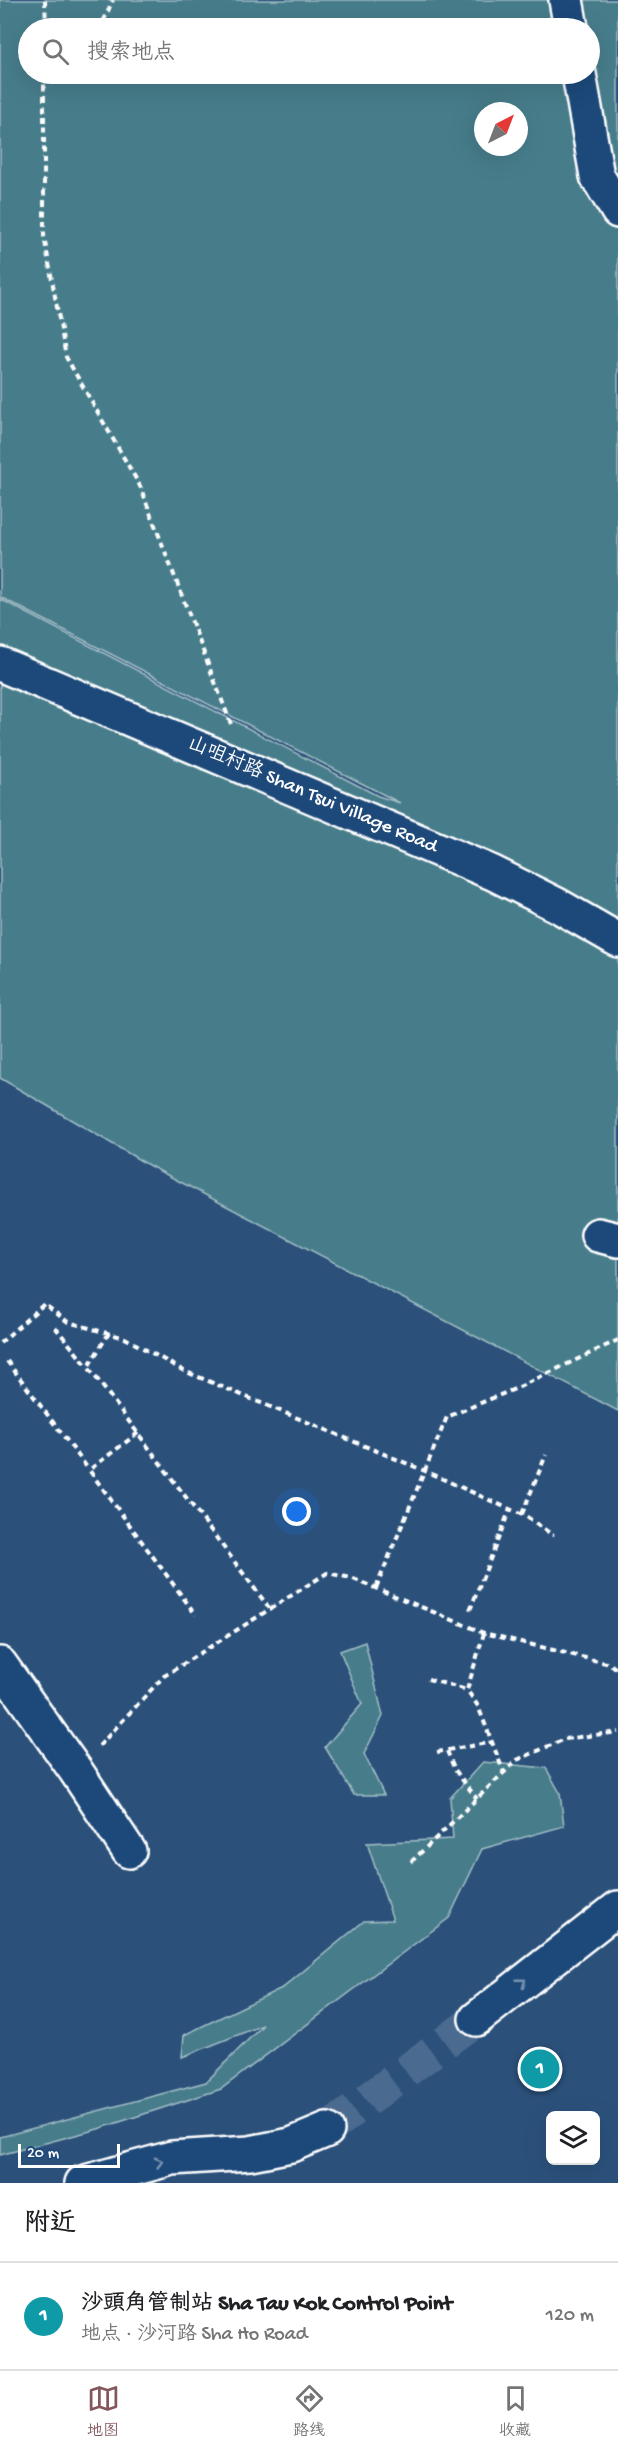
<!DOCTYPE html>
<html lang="zh">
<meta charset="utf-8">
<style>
body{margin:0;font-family:"Gochi Hand","LXGW WenKai TC",sans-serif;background:#f6f6f6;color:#202124}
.controls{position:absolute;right:18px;bottom:18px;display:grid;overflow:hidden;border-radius:9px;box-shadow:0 6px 24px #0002}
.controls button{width:54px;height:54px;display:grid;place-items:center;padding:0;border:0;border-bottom:2px solid #e0e0e0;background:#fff;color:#202124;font:30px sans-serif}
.compass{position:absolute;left:474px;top:102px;width:54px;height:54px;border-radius:50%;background:#fff;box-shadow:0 6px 24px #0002;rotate:42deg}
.scale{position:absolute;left:18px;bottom:15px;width:102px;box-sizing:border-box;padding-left:6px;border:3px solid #fff;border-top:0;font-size:16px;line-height:21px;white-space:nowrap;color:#fff;-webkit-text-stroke:4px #1f4a7a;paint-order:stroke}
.you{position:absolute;left:297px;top:1512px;width:21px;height:21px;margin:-15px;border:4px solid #fff;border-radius:50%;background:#1a73e8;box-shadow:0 0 0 9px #1a73e833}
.badge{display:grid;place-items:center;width:39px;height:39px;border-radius:50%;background:#84575d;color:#fff;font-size:20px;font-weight:700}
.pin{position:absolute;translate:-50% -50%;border:3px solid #fff;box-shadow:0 2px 6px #0006}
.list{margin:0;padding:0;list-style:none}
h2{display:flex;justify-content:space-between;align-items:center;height:78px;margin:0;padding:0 24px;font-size:26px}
h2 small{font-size:20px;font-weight:400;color:#757577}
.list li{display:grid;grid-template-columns:39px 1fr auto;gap:18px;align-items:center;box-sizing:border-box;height:108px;padding:0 24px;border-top:2px solid #e0e0e0}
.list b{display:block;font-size:22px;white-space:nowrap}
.list p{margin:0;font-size:20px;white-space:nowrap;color:#757577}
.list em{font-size:20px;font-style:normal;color:#757577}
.icon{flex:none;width:33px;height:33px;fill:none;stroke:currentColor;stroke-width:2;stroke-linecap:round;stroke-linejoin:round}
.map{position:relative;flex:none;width:618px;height:2183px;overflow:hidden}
.search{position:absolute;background:#fff;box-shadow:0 6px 24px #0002;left:18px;right:18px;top:18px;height:66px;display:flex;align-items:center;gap:15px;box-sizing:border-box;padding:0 21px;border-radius:33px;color:#757577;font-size:22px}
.sheet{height:186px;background:#fff}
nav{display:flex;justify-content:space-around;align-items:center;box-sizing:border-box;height:84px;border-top:2px solid #e0e0e0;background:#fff;font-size:16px;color:#757577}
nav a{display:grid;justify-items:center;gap:3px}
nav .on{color:#84575d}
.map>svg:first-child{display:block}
.green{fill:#477d8b;stroke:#a3bec5;stroke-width:1.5;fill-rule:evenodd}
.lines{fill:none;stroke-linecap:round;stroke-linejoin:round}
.major-tunnel{stroke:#4b6b8f;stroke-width:33;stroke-dasharray:33 16;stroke-linecap:butt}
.minor-casing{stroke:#fff;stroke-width:38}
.major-casing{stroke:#fff;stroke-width:38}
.path{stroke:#fff;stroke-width:4;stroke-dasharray:6 4.5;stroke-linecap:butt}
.minor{stroke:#1f4a7a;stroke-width:33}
.major{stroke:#1f4a7a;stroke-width:33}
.oneway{stroke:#7992af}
.labels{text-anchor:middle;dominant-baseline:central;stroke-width:5;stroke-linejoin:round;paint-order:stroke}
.street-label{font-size:20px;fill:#fff;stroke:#1f4a7a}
</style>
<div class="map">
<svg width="618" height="2183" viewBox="0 0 618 2183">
<rect width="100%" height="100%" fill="#2b517b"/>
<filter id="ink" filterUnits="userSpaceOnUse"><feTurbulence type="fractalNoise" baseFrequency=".0167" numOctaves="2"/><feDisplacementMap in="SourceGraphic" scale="12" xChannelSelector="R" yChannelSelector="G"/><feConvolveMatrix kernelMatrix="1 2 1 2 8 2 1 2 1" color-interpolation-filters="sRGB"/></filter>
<g filter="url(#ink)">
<path class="green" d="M0,0H618V1411L150,1166L0,1078V599L378,796L400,803L0,597ZM28,28H590V74H28ZM483,111H519V147H483Z
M365,1642L383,1716L364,1754L384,1795H354L325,1747L362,1704L340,1651Z
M483,1762L546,1768L560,1793L564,1826L482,1849L449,1918L221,2089L98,2129L0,2155V2137L206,2082L263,2025L182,2057L184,2035L284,1987L364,1921L393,1920L367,1843L453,1839L450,1798Z"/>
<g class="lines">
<path class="major-tunnel" d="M327,2130L476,2019"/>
<defs>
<path id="minor" d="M566,0L571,28
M579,74L597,176L618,211
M0,664L493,873L557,905L618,940
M598,1235L618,1240
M0,1664L76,1771L129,1851"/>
<path id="major" d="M476,2019L618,1908
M82,2183L172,2158L250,2153L291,2145L327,2130"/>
</defs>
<use href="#minor" class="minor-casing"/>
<use href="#major" class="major-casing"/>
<path class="path" d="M45,0L46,28
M83,28L104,20L113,0
M44,74V236L66,357L140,486L231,724
M55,1327L88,1367
M109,1333L88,1367L270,1609
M0,1343L44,1304L68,1322L125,1338L184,1371L425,1471L527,1517L554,1536
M7,1361L89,1470
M138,1433L89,1470L196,1615
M522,1514L546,1455
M376,1588L447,1417L517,1388L618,1340
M470,1610L510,1509
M484,1633L467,1690L478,1706L504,1773
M428,1679L467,1690
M99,1746L164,1676L327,1573L351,1578L484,1633L610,1664L618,1670
M447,1751L455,1770L477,1799
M437,1752L493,1742
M411,1862L517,1760L565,1739L618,1732"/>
<use href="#minor" class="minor"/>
<use href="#major" class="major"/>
</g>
<defs><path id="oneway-chevron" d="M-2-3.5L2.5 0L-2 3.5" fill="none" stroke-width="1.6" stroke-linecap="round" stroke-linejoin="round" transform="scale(1.5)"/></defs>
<g class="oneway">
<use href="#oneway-chevron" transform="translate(522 1982) rotate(-38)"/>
<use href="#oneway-chevron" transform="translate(159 2162) rotate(-14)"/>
</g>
</g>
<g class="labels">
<g class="street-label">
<text transform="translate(312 796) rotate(23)">山咀村路 Shan Tsui Village Road</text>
</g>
</g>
</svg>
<div class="controls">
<button><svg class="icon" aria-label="layers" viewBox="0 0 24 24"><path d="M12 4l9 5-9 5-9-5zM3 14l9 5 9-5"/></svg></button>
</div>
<svg class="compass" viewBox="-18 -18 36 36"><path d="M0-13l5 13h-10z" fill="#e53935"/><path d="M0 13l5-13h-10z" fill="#757577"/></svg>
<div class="scale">20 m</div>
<div class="you"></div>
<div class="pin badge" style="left:540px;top:2069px;background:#0f9aa8">1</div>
<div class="search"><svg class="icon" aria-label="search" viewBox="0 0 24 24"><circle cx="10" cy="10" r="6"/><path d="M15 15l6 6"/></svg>搜索地点</div>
</div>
<section class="sheet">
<h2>附近<small></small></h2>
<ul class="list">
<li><span class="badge" style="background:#0f9aa8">1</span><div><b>沙頭角管制站 Sha Tau Kok Control Point</b><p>地点 · 沙河路 Sha Ho Road</p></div><em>120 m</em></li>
</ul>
</section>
<nav>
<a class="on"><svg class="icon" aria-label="map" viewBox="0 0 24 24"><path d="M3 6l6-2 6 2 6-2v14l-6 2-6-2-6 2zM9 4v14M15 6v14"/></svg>地图</a>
<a><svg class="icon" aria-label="directions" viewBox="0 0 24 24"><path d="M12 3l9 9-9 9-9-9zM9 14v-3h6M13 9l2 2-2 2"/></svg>路线</a>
<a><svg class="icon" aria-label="saved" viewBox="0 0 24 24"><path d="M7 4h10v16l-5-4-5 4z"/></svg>收藏</a>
</nav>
